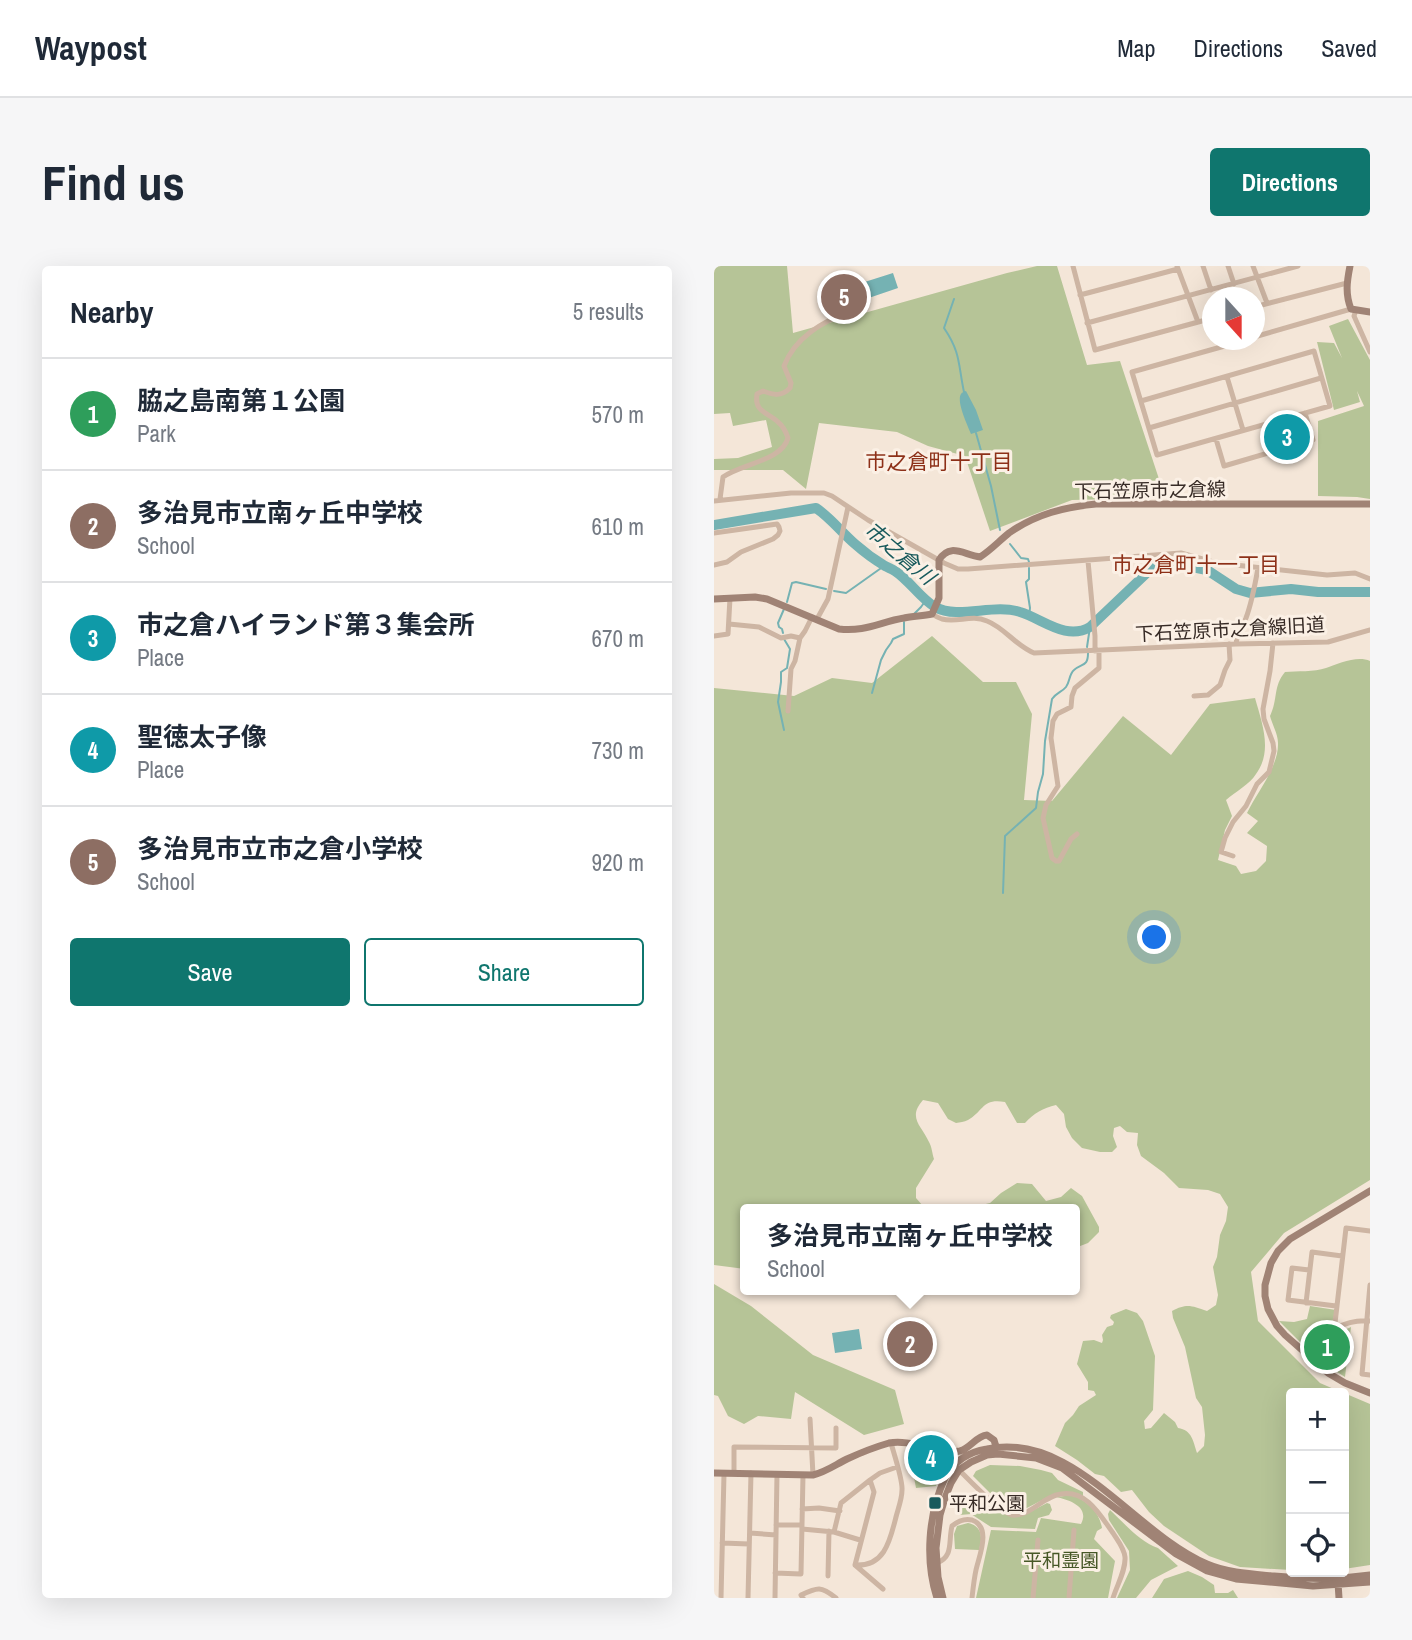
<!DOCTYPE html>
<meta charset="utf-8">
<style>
body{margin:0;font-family:"Archivo Narrow","Noto Sans JP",sans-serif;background:#f6f6f7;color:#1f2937}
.controls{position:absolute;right:21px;bottom:21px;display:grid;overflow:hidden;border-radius:7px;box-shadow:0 7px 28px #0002}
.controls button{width:63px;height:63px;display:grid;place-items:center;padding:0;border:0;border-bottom:2px solid #e0e1e3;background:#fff;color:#1f2937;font:35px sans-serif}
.compass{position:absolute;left:488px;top:21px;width:63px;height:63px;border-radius:50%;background:#fff;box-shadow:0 7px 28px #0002;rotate:159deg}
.you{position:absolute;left:441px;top:672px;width:24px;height:24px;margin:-18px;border:5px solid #fff;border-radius:50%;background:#1a73e8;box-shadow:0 0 0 10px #1a73e833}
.badge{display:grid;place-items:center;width:46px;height:46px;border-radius:50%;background:#0f766e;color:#fff;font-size:23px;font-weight:700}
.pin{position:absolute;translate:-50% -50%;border:4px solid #fff;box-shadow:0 2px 7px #0006}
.popup{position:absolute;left:26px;top:938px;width:340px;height:91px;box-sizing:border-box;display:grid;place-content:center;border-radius:7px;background:#fff;filter:drop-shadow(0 2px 5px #0005);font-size:23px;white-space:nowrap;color:#747a83}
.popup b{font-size:26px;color:#1f2937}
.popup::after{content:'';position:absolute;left:50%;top:100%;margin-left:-14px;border:14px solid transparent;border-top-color:#fff}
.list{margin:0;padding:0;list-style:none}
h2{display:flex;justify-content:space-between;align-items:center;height:91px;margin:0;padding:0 28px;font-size:30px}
h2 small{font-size:23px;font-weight:400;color:#747a83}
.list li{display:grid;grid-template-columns:46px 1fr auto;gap:21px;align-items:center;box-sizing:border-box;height:112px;padding:0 28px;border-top:2px solid #e0e1e3}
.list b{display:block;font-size:26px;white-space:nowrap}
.list p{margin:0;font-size:23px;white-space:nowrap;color:#747a83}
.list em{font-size:23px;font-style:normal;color:#747a83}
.actions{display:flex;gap:14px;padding:21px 28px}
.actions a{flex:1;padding:16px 0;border:2px solid #0f766e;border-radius:7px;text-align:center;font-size:24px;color:#0f766e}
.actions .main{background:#0f766e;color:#fff}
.icon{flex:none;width:38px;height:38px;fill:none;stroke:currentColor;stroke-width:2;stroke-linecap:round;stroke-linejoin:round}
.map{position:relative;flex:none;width:656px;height:1332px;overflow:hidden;border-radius:7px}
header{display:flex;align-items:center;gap:42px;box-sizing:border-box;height:98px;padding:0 35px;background:#fff;border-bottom:2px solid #e0e1e3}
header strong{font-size:33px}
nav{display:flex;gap:38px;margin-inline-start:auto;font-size:24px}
.intro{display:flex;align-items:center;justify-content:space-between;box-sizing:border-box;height:168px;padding:0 42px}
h1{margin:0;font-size:49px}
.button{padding:18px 32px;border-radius:7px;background:#0f766e;color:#fff;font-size:24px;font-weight:700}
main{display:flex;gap:42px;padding:0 42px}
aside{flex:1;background:#fff;border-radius:7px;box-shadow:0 7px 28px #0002}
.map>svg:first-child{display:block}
.green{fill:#b6c497}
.water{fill:#75b2b3}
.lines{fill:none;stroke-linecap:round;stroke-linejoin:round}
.stream{stroke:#75b2b3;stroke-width:2}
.river{stroke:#75b2b3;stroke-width:10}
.street{stroke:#cdb5a3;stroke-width:5}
.secondary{stroke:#a08375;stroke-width:7}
.poi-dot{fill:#185a5c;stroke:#fbf0e5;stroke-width:2.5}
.labels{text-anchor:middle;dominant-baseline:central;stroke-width:6;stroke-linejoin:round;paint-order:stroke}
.street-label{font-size:19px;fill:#372b26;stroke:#fbf0e5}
.poi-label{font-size:19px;fill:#372b26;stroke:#fbf0e5;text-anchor:start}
.park-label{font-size:19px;fill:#475827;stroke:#fbf0e5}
.neighbourhood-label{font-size:21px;fill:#8d3018;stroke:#fbf0e5}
.water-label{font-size:21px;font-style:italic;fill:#185a5c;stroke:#fbf0e5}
</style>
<header>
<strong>Waypost</strong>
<nav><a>Map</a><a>Directions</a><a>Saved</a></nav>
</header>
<div class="intro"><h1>Find us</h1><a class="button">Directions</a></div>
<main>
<aside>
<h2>Nearby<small>5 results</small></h2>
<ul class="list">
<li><span class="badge" style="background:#2e9e5b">1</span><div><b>脇之島南第１公園</b><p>Park</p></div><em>570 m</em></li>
<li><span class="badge" style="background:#8d6e63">2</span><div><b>多治見市立南ヶ丘中学校</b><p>School</p></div><em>610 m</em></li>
<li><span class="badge" style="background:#0f9aa8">3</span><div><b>市之倉ハイランド第３集会所</b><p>Place</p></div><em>670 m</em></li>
<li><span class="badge" style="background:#0f9aa8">4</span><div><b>聖徳太子像</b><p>Place</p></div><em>730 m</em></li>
<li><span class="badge" style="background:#8d6e63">5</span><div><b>多治見市立市之倉小学校</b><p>School</p></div><em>920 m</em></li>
</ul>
<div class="actions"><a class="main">Save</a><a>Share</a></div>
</aside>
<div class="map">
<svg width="656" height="1332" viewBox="0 0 656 1332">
<rect width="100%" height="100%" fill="#f4e6d8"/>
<path class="green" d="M0,0H73L79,67L293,7L323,0H343L373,99L406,95L445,213L446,232L358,234L276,265L251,190L214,180L183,166L105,157L92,223L69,204H0V193L24,192L58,181L52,154L19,160L16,147L0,148Z
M634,53L656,94V233L643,231L604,230V155L650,140L643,125L646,136L620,144L603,76L620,77L628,92L615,60Z
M218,370L269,416H302L318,448L310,534L338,535L409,450L457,489L496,438L541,432C548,457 559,485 542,508C536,518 521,526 512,534L518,550L511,564L504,594L522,600L527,608L542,605L552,595L553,580L533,567L544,555L533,547C543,526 565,500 564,477C564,468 558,458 556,450C564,434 559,420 571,406C583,405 600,406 612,402C624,398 643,389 656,395V914L570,967L537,1006L544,1055L606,1117L629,1127H577V1304L526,1301L495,1290L450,1260L435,1246L418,1224L407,1226L390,1210L381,1208L363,1194L341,1180L351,1157L359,1149L365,1140L382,1129L380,1125L374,1124V1116L363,1098L369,1075L380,1074L388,1077L389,1074L388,1069L393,1061L399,1059L400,1056L396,1052L397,1049L412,1043L423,1047L429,1055L441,1090L439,1144L430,1155L431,1163L437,1162L450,1147L461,1156L464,1162C478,1164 479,1175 483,1187L490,1180L491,1169L488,1141L482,1132L471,1081L459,1052L458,1045C473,1037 478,1040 493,1045L502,1039L504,1029L499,1001L503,991L506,969L512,955L514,941L506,928L494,924L465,922L450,907L427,890L423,879L424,867L413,866L406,860L400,862L399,870L403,881L398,886H386L368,882L358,872L352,861L350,848L342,839C329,842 320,847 311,857H303L291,836C268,832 270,845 254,854C250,856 246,856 242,857L234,853L224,837L209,834C193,852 208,860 215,876C218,881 218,887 220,893L202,922V932L209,940L219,943H32L31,1003L0,999V422L80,430L118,412L158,417Z
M303,917L318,918L332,935L347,931L357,922L368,930L385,961V966L374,977L361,982L360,943H250L276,937L287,927Z
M0,1018L37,1040L99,1089L181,1124L190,1158L150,1169L81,1126L77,1153L44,1150L30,1158L14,1150L4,1130L0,1129Z
M596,1040L622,1044L617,1060L624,1067L637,1061L631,1111L604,1094L565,1055L580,1056L593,1053Z
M630,1127L656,1138V1299L630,1303Z
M194,1180C204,1183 230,1185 230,1198C230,1204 224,1214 222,1220L202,1222Z
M276,1199L306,1200L327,1204L338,1207L344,1214L369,1226V1230L338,1229L309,1244L301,1246L292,1243L259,1210L262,1205Z
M252,1228H266L290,1248L310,1249L333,1237L336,1238L338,1244L335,1249L324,1252L321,1263L277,1261L257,1248L246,1249L241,1240L243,1236Z
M358,1229C373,1235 385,1245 388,1262L383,1265L380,1273L401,1295L394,1332H262L277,1264L322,1266L327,1252L367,1258C376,1241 356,1234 342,1231Z
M396,1244C410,1257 426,1276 444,1282L464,1300L437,1314L422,1332H403L416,1304L415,1285L395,1254L394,1248Z
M254,1257C268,1260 269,1271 265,1284L241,1283L240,1268L243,1260Z
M474,1305L488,1311L500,1319L501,1327H514L519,1324L524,1332H438L450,1313Z"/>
<path class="water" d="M179,7L184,22L143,36L138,20Z
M252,125L262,144L269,164L257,168C254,160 242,136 247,128C248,126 250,126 252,125Z
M145,1063L148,1083L121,1087L118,1067Z"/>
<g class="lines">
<path class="stream" d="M240,33L230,62C247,87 244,98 250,126
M262,167L277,220L286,264
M296,278L307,292L314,293L315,296
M315,302V313L312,316L316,342L315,350
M120,325L132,327L170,300
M73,336L78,317L82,316L112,323
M200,348L207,341L212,334
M69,367L68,363L65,361L64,357L70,343
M373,381L376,361
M158,427L167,394L172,384L177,377L179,373L190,368V356
M70,464L64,436L67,416V406L73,402L76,383L70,373
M289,627L291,570L322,542L324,526L329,508L331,475L338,433C342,427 348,426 352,421C356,416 355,408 360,404C368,397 374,401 374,387"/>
<path class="river" d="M0,259L102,242C117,252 127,266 141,278C150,286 161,294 171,300C175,302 178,303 181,305C195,314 206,332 221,341C245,354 279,337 306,346C329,353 352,375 376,361L437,303L450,298H463L493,304L522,323L536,327L577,323L604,326H656"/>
<path class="street" d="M359,0L381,84L499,52
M463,0L484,56
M489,0L497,24
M514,0L520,18
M539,0L553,37
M366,29L464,3
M540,41L633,17
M642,44L640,50L656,86
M373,57L584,0
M540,71L637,43
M513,111L529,164
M427,135L600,85L616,140L443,189L418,106L532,74
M435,162L607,112
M502,173L510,200L599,174L591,147
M6,233L9,211C26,198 68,195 74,172C72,166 69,160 64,156C53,146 40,146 43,128L49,125C60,129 67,131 76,122L77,117L70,100C81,71 109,56 135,45
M0,235L77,227H110L118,230L154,254L230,297L244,303H254L467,287L503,297L613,309L641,307L656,313
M0,267L63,258L65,261L66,265L64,269L59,273L27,286L13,296L0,299
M374,295L381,370V385
M218,348C221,350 225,352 228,353C244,357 257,348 273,355C291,362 302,380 320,387L522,378L614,376L656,364
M103,353L114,333L134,241
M15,358L45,361L67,372L77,370L86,372
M0,370L14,368L16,332
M522,378C523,368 528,361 532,352C538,336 541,319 544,302
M480,430L494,429L506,419L511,404L516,394L515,378
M74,445L77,403L81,395L86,372L91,365L98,351
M363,568L357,573L345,595H342L338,592L329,552L332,539L344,520L337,472L339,455L343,448L357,441L358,430L361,422L385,402V385
M519,590L507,586L511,572L519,556L532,540L543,518L555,506L560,485L559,477L550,453L549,443L556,405L559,377
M595,1004L578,1002L574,1034L622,1040
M656,1019L648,1108L656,1109
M592,1037L598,986L628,990
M622,1062L621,1057L632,962L656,965
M595,1089C614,1068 625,1053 656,1055
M96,1153L99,1209
M245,1204C254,1213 286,1247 298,1249C316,1251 329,1230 347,1228C373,1224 386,1249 399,1267C404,1275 410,1282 411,1291C412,1304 403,1319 399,1332
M20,1207V1181L122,1182V1162
M156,1214L160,1226L141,1299L169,1323
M88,1243L105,1242L126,1245
M62,1259H88
M88,1263L120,1266L146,1274
M120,1266L127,1237L156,1214L166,1207L183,1201
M36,1267L62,1269
M8,1277L35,1278
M223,1297C240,1290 234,1276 238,1260C244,1255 250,1252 258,1254C278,1261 265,1290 262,1304C260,1313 259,1323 258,1332
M141,1299C171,1301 176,1274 182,1251C184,1243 188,1233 188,1224C189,1215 180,1188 177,1177
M61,1307L87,1308L89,1209
M114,1310L115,1265
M7,1332L10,1208
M34,1332L37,1207
M61,1332L63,1208
M89,1332L87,1329C104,1321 107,1320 122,1332
M319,1332L324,1274
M355,1332L360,1264"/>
<path class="secondary" d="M636,0C633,15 631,28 637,43L656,46
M0,333L41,331L53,333L125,363C151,366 166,356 190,352C199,350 209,350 218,348L225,332V294C236,276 250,289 266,291C277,284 285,275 295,267C322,248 351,241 382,238H656
M656,925L576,973L564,985L557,997L551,1019V1030L554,1043L563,1060L571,1069L614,1107L631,1117L656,1127
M0,1207L99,1209C112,1206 121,1199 133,1193C146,1187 161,1181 175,1177C198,1172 223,1190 246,1185C257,1182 262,1170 273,1169L280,1174L283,1184
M624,1317L625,1332
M223,1332C211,1295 214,1248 231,1212C240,1195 254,1186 273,1183C359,1165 420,1267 493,1298C514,1307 537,1308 560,1310C594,1313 622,1314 656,1309
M229,1332L224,1311L222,1282L226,1249L231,1232L237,1217L245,1204L257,1196L273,1189L284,1188L322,1192L348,1202L462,1288L493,1305L522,1313L599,1320L656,1316"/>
</g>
<rect class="poi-dot" x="214" y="1230" width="14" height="14" rx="3.5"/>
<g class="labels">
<g class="street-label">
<text transform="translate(436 224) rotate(-1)">下石笠原市之倉線</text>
<text transform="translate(516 363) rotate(-3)">下石笠原市之倉線旧道</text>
</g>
<g class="poi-label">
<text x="235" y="1237">平和公園</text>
</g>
<g class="park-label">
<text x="347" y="1294">平和霊園</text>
</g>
<g class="neighbourhood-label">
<text x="225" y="195">市之倉町十丁目</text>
<text x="482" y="298">市之倉町十一丁目</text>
</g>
<g class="water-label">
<text transform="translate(186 287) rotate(40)">市之倉川</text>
</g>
</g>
</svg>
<div class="controls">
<button>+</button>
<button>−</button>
<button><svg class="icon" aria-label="locate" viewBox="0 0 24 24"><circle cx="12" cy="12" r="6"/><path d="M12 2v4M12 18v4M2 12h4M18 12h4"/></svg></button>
</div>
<svg class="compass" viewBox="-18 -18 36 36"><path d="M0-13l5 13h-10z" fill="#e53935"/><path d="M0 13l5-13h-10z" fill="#747a83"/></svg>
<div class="you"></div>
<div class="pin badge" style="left:613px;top:1081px;background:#2e9e5b">1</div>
<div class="pin badge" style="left:196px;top:1078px;background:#8d6e63">2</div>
<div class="popup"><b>多治見市立南ヶ丘中学校</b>School</div>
<div class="pin badge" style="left:573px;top:171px;background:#0f9aa8">3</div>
<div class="pin badge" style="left:217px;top:1192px;background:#0f9aa8">4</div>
<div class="pin badge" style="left:130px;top:31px;background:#8d6e63">5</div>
</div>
</main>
